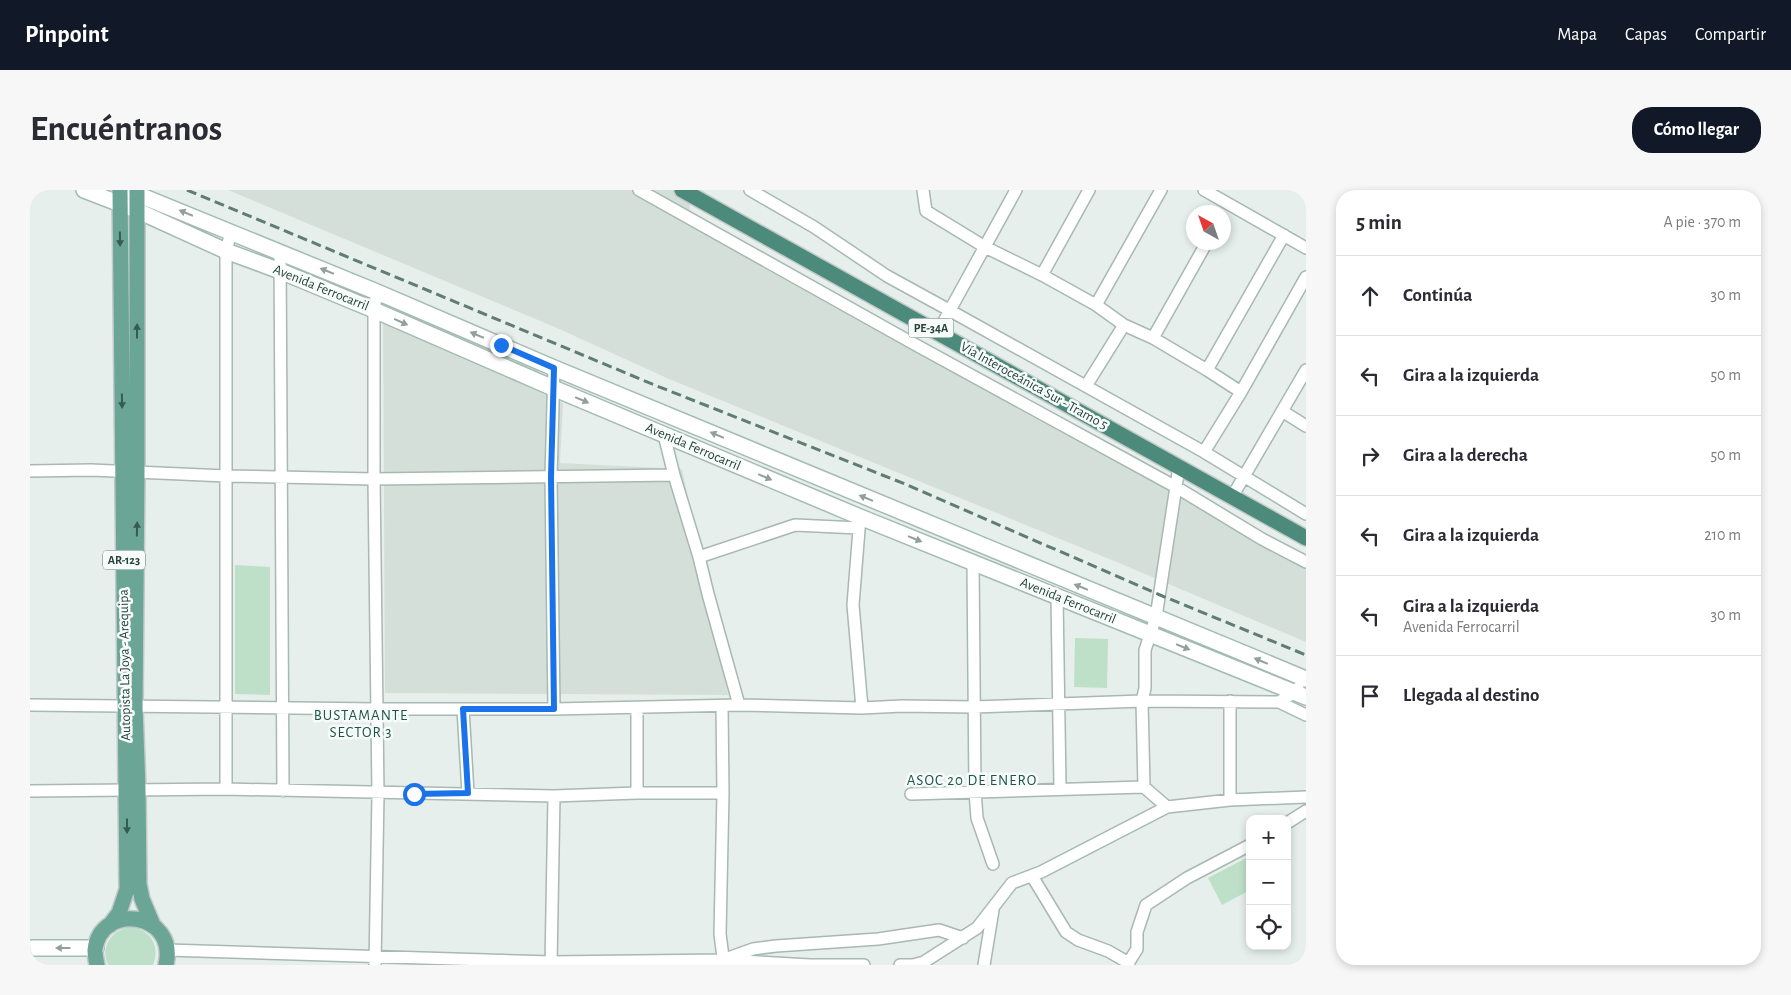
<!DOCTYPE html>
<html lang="es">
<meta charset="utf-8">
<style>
body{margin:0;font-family:"Alegreya Sans",sans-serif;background:#f7f7f7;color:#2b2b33}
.controls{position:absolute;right:15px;bottom:15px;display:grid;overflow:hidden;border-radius:10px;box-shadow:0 2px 8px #0003}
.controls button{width:45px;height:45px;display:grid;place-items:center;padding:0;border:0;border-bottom:1px solid #e1e1e2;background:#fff;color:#2b2b33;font:25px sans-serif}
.compass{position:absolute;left:1156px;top:15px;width:45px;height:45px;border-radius:50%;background:#fff;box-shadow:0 2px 8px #0003;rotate:320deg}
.stop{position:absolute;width:15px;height:15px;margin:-11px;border:4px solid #1a73e8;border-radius:50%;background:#fff}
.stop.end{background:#1a73e8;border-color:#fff;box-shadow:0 1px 5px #0008}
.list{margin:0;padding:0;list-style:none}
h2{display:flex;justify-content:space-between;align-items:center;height:65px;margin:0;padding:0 20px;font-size:21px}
h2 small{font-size:16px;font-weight:400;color:#7c7c81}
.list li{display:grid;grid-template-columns:32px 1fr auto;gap:15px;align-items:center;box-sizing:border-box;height:80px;padding:0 20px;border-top:1px solid #e1e1e2}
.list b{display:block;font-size:19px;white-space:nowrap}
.list p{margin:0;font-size:16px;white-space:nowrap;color:#7c7c81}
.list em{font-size:16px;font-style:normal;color:#7c7c81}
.icon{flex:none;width:28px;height:28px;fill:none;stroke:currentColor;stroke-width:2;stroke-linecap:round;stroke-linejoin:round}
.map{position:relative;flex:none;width:1276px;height:775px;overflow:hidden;border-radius:20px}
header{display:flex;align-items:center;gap:30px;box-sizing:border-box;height:70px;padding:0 25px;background:#111827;color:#fff}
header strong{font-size:24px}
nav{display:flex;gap:28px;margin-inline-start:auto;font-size:18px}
.intro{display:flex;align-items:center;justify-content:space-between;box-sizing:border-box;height:120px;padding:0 30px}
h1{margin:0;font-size:35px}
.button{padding:12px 22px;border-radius:20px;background:#111827;color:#fff;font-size:18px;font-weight:700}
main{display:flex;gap:30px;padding:0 30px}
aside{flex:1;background:#fff;border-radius:20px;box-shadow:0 2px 8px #0003}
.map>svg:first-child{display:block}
.built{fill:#d4dfda}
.green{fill:#bfe0c8}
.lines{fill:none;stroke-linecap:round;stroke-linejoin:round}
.minor-casing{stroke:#a8b8b2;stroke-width:14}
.secondary-casing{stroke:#a4bbb3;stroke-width:18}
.primary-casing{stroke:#c2cac8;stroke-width:18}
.trunk-casing{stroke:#c2cac8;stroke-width:18}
.minor{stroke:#fff;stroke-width:11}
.secondary{stroke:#fff;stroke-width:15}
.primary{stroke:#6aa596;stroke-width:15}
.trunk{stroke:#4c8a7c;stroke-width:15}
.rail{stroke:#5f7d75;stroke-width:3;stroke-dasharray:10 5;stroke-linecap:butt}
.oneway{fill:#92a09c}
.oneway2{fill:#365b51}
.route{stroke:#1a73e8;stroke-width:6}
.labels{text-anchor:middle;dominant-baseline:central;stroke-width:5;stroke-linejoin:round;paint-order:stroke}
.shield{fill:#f7fbf9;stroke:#637a73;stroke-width:1}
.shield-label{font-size:12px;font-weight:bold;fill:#24423a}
.street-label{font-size:14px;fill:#24423a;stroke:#f7fbf9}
.neighbourhood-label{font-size:15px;letter-spacing:1px;fill:#1f5548;stroke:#f7fbf9}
</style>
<header>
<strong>Pinpoint</strong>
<nav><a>Mapa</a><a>Capas</a><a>Compartir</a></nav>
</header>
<div class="intro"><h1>Encuéntranos</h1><a class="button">Cómo llegar</a></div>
<main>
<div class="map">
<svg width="1276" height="775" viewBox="0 0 1276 775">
<rect width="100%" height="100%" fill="#e6efeb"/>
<path class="built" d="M198,0H658L661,28L1108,268L1226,339L1276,366V452L1089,373L639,189L527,138Z
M353,130L533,213L530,273L652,279L698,505L355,503Z"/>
<path class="green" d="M377,122L509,179L507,183L375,127Z
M205,375L240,377V505L205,504Z
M1134,437L1255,486L1253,490L1132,440Z
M1045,448L1078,449L1077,498L1044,497Z
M1220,666V700L1192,715L1178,688Z
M99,737C120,739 131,755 123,775H78C70,757 81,741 99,737Z"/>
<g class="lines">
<defs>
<path id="minor" d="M609,0L886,155L1146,297L1232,349L1276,372
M720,0L784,37L857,86L919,120L1174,262L1276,324
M893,0L896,21L955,57L1012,85L1066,115L1094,135L1123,148L1177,180L1211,202
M1174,0L1276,58
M250,62L253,601
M1012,85L1059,0
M1066,115L1131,0
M908,142L986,0
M1123,148L1177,52
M524,178L521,287L524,519
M1177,180L1254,45
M1056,196L1094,135
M1252,221L1276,236
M634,245L644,285L669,367L678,404L709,515
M1174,262L1211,202L1276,87
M0,281L61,280L196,286L344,289L644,285
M1202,307L1276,180
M830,327L823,415L832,518
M669,367L765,335L829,338
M943,372L945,601L947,628L963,674
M1027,407L1030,598
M1200,511V610
M1249,512L1276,525
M0,515L347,519H524L709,515L832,518L872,516L943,517L1112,511L1249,512L1265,502L1268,498
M692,516L693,603L690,744L694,775
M433,519L438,603
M1114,597L1112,511L1115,498V460L1126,427L1149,277
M196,599V61L201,42
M0,601L196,599L524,606L607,603H693
M607,603V518
M881,604L1114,597L1137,617
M1257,633L1276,621
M1002,686L1036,742L1048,750L1078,761L1099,773
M137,760L521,772L694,770L780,775H834
M698,768L723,759L746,756L848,749L909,740L933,748
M345,775L348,604L344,289V120L347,102
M521,775L524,606
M870,775H883L894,772L947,738L982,693L1011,682L1137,617L1200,610L1276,607
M954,775L963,720
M1097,775L1107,759V742L1116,715L1157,688L1220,655"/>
<path id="secondary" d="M54,0L106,20L196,61L250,81L344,120L523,198L830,327L1276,507
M97,0L347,102L524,178L1276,489
M0,758H66"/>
<path id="primary" d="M107,0V283L105,517L108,599L109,694L112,709L123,735
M80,735L89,723L97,699L90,0
M67,775C66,770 65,765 65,760C70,712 148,721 136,775"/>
<path id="trunk" d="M652,0L1276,348"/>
</defs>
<use href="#minor" class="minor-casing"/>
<use href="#secondary" class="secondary-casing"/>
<use href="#primary" class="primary-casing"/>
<use href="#trunk" class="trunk-casing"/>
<use href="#minor" class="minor"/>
<use href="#secondary" class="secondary"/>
<use href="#primary" class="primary"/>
<use href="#trunk" class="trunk"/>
<path class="rail" d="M157,0L627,196L875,294L1130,405L1276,465"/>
</g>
<defs><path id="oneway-solid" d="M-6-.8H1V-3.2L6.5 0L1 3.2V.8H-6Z" transform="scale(1.25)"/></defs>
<g class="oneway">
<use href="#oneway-solid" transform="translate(156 23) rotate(-157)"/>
<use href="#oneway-solid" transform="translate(297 81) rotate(-158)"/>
<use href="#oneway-solid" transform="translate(371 132) rotate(24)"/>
<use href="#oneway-solid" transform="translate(447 145) rotate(-157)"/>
<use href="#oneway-solid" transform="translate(552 210) rotate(23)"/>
<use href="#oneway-solid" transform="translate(687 245) rotate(-157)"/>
<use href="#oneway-solid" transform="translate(735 287) rotate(23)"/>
<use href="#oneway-solid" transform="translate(836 308) rotate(-158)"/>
<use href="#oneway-solid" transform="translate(885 349) rotate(22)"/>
<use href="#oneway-solid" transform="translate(1051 397) rotate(-158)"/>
<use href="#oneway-solid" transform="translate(1153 457) rotate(22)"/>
<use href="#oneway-solid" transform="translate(1231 471) rotate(-157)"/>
<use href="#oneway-solid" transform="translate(33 758) rotate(180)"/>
</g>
<g class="oneway2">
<use href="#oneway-solid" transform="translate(90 49) rotate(89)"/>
<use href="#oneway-solid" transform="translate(107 141) rotate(-90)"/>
<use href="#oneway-solid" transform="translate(92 211) rotate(89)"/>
<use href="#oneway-solid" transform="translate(107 339) rotate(-89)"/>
<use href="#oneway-solid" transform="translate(97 636) rotate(90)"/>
</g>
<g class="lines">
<path class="route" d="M384,604L438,603L433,519H524L521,287L524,178L471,155"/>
</g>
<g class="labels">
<g class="shield">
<rect x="878.5" y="128.5" width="45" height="19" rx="4"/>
<rect x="73" y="360.5" width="42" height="19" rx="4"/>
</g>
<g class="shield-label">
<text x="901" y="138">PE-34A</text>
<text x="94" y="370">AR-123</text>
</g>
<g class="street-label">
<text transform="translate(291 98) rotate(22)">Avenida Ferrocarril</text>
<text transform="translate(1004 196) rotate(29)">Vía Interoceánica Sur - Tramo 5</text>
<text transform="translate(663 257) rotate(23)">Avenida Ferrocarril</text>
<text transform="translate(1038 411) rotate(22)">Avenida Ferrocarril</text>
<text transform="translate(95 475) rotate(-91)">Autopista La Joya - Arequipa</text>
</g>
<g class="neighbourhood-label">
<text x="331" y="525">BUSTAMANTE<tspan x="331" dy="17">SECTOR 3</tspan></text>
<text x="942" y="590">ASOC 20 DE ENERO</text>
</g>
</g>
</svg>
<div class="controls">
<button>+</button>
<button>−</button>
<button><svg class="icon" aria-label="locate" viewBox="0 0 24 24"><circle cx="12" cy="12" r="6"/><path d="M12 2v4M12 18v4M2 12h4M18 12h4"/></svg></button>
</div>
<svg class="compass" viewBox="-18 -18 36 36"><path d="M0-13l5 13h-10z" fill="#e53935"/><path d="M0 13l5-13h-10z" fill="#7c7c81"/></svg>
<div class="stop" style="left:384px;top:604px"></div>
<div class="stop end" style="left:471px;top:155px"></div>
</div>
<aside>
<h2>5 min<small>A pie · 370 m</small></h2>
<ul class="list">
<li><svg class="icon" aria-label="ahead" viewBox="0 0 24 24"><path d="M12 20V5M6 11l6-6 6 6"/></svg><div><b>Continúa</b></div><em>30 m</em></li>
<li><svg class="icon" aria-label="left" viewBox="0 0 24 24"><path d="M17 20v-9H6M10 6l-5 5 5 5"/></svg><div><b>Gira a la izquierda</b></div><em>50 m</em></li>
<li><svg class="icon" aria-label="right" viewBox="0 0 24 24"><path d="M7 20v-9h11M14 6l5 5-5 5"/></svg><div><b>Gira a la derecha</b></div><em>50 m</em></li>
<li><svg class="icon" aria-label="left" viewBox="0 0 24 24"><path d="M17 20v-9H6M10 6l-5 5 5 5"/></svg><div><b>Gira a la izquierda</b></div><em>210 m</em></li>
<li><svg class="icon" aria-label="left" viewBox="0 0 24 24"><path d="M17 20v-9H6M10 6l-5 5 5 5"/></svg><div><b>Gira a la izquierda</b><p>Avenida Ferrocarril</p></div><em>30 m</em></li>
<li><svg class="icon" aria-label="arrive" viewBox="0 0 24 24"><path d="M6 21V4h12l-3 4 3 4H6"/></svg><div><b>Llegada al destino</b></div></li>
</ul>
</aside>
</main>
